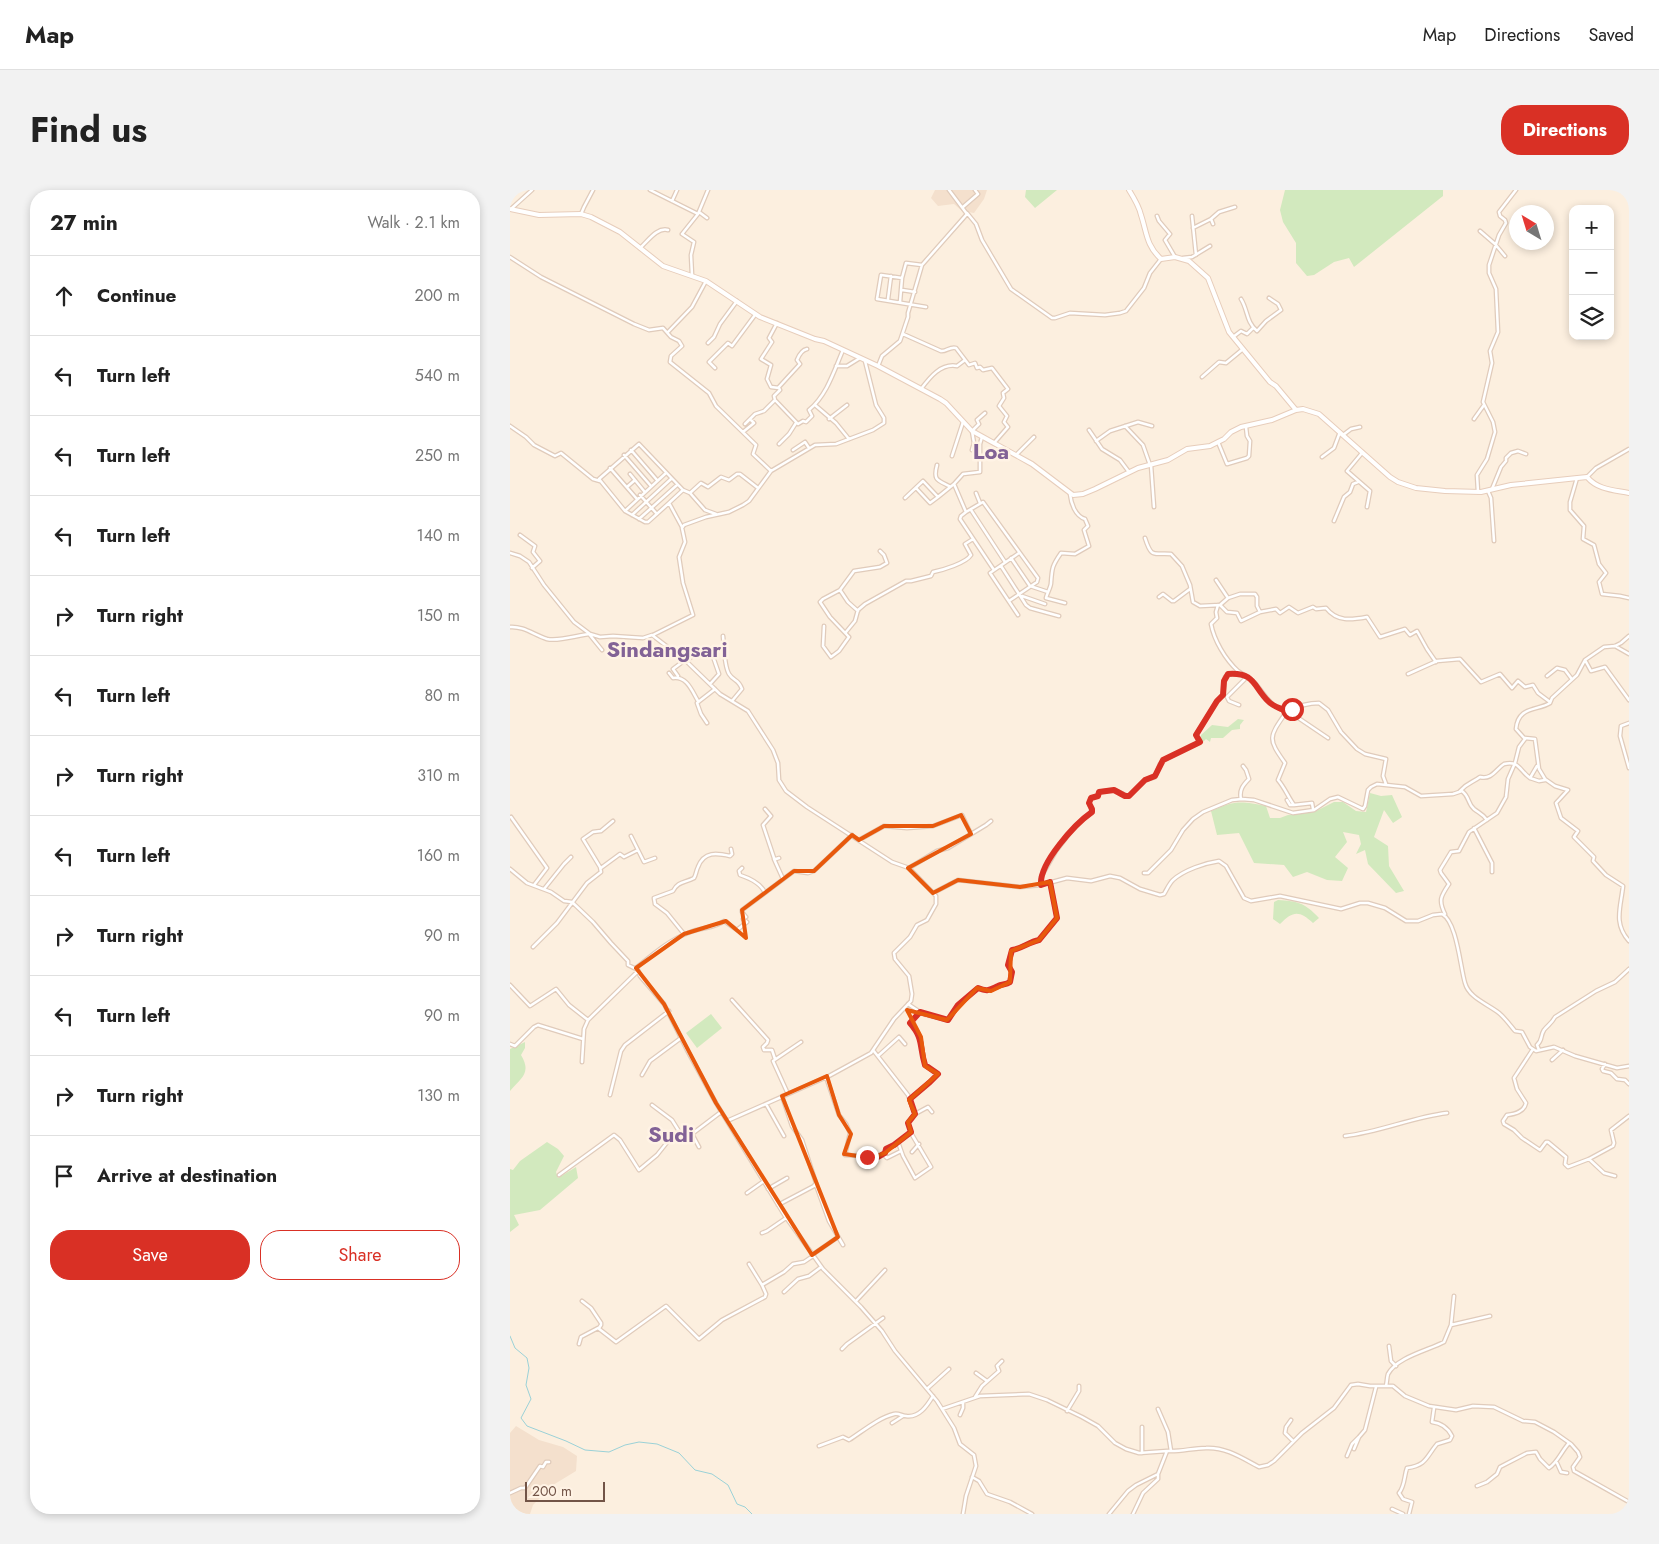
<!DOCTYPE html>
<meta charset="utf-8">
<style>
body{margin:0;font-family:Jost,sans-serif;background:#f2f2f2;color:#222}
.controls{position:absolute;right:15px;top:15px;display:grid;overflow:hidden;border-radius:10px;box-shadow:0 2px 8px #0003}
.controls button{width:45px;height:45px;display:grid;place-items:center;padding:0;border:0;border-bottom:1px solid #e0e0e0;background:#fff;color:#222;font:25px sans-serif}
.compass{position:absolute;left:999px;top:15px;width:45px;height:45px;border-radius:50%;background:#fff;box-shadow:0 2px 8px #0003;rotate:322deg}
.scale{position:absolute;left:15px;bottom:12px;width:80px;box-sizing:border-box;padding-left:5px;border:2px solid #725447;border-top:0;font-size:14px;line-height:18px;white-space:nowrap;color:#725447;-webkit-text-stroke:4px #fff3e5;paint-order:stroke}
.stop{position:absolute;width:15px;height:15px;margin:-11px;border:4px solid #d93025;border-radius:50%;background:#fff}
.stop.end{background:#d93025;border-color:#fff;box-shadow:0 1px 5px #0008}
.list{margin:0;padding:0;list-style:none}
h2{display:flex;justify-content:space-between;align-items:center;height:65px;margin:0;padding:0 20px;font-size:21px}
h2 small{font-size:16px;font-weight:400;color:#767676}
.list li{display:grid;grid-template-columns:32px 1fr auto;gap:15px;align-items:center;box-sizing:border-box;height:80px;padding:0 20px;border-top:1px solid #e0e0e0}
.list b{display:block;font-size:19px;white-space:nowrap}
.list em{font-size:16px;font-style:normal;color:#767676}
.actions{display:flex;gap:10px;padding:15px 20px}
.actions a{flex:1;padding:11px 0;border:1px solid #d93025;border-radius:20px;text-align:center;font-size:18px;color:#d93025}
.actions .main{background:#d93025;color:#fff}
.icon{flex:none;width:28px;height:28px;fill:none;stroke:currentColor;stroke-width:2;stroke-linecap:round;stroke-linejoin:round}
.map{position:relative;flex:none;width:1119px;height:1324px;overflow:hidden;border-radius:20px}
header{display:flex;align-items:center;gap:30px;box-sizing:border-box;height:70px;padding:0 25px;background:#fff;border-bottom:1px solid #e0e0e0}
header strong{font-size:24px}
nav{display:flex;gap:28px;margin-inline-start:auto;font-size:18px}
.intro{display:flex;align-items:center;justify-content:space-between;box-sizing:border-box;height:120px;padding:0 30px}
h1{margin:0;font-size:35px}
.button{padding:12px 22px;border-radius:20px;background:#d93025;color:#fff;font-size:18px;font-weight:700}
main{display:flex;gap:30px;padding:0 30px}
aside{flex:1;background:#fff;border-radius:20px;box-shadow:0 2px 8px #0003}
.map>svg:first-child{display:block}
.residential{fill:#f4e0cd}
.green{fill:#d2e9be}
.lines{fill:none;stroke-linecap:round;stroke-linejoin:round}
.stream{stroke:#9ad1d7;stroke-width:1}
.street-casing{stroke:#e0cbbb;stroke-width:5}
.secondary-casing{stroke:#e7cdbb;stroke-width:6}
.street{stroke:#fff;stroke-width:2.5}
.secondary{stroke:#fff;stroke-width:4}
.route{stroke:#d93025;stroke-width:6}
.marked{fill:none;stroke:#e8590c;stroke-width:4;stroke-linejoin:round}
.labels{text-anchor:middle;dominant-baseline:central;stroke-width:5;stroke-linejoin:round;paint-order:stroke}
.quarter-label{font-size:22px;font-weight:bold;fill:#826296;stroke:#fff3e5}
</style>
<header>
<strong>Map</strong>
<nav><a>Map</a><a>Directions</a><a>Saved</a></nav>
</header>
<div class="intro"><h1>Find us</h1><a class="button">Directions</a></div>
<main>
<aside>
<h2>27 min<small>Walk · 2.1 km</small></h2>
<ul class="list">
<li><svg class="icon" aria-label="ahead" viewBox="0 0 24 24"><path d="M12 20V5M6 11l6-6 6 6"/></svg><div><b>Continue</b></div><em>200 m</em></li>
<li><svg class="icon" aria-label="left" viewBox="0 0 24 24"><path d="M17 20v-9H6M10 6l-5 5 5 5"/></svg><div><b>Turn left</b></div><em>540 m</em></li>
<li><svg class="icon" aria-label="left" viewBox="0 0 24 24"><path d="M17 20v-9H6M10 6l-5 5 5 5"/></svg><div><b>Turn left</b></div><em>250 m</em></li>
<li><svg class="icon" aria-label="left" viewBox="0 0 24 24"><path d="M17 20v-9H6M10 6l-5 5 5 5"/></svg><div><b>Turn left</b></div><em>140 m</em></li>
<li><svg class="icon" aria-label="right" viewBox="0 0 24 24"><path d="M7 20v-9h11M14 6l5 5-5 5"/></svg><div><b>Turn right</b></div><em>150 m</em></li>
<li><svg class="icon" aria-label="left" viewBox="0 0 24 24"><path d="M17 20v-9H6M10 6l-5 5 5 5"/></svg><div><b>Turn left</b></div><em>80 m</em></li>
<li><svg class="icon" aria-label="right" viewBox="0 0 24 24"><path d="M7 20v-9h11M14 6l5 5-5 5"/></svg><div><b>Turn right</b></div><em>310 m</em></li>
<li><svg class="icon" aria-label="left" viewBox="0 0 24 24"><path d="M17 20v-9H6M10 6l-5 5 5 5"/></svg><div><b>Turn left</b></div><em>160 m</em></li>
<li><svg class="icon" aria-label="right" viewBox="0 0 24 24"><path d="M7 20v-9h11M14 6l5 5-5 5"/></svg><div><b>Turn right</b></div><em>90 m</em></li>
<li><svg class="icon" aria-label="left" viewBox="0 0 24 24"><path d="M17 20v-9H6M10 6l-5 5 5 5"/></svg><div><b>Turn left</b></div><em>90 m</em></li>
<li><svg class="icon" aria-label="right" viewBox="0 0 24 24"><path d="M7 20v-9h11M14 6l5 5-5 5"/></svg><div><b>Turn right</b></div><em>130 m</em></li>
<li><svg class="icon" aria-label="arrive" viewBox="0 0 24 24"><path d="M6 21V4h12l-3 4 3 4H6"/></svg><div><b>Arrive at destination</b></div></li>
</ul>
<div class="actions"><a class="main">Save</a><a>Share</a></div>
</aside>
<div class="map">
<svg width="1119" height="1324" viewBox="0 0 1119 1324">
<rect width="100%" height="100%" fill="#fcefdf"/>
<path class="residential" d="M425,0H477L474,9L464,23L452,21L444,14L428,16L421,8Z
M6,1236L29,1250L53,1257L67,1266L66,1281L43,1295L23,1315L20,1324H0V1243Z"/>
<path class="green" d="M516,0H547L525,18L515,7Z
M775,0H933V6L844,77L839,68L824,72L804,85L797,86L786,73V53L773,32L770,20Z
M728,529L734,530L730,535V539L722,540L713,548H701L700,552L696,549L693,552L691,549V545L702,535L718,537Z
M860,603L871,606L882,605L892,627L883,633L874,620L864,647L878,656L879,676L894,701L886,703L858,674L855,660L846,664L851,654L849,645L833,642L837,652L825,667L838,678L832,691L817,690L797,682L783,687L774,675L744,673L729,643L707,645L701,621C724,610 732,611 756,616L760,628H770L778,625L804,622L824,612H833L846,621L856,622Z
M768,710C788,711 795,713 809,728L803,733C789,720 783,721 770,734L763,729L764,712Z
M201,824L212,838L187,858L176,843Z
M15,852V858L11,865C22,883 11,888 0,901V859Z
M37,952L48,959L54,966L46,982L48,988L66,977L68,988L30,1020L4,1025L9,1035L0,1042V979L3,980L10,971Z"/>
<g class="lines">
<path class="stream" d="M0,1146L5,1158L17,1168L19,1178L16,1195L21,1209L11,1228L17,1236L56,1251L75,1260L99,1262L115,1255L129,1252L147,1254L169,1263L185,1280L202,1284L218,1295L227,1314L235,1317L242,1324"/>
<defs>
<path id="street" d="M140,0L188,24
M162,11L167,0
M453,17L468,4L465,0
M1,19L22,0
M189,22L197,28
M457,23L466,34L472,50L501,99L542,128H545L560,123L595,125L610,123L616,121L634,98L640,83L651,69
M71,24L74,17L83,0
M647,26L649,31L660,44L655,50L665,67
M682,26L686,65
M703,34L701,29L709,22L725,17
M683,38L701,29
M970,41L985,54L995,66
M130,58C138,51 147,37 158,40
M0,67L31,87L124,134L139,140L153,138L161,147L169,151L172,156L161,166L160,172L199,203L206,216L246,255L243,264L261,281
M673,68L682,67L700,56
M182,85L181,65L184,52L172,44L188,24L198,0
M392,88L371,85L367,109L416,117
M392,100L405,102
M378,109L381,86
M731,109C738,120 736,132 747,141L756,131L771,120L768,114L759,108
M390,112L392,88L396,73L412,75
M158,142L182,117L196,91
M393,144L431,161C436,162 440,156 446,158L459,175L465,173L467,178L470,177L473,180L482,178L498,199L493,203L494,208L489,216L497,226L494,232L498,237L484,253
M723,147L731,141L737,144L743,138
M198,153L204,147L210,134L227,111
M326,176H337L350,168
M368,176L372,166L390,151L398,127V123L412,75L457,24L439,0
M205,178L199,172L218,153L222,156L245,125
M692,187L709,172L716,173L733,159
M268,198L290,174L287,170C289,165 292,160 297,159
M411,199C420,187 431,173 447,176L455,170
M265,210L288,234L293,231L296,232L302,226L299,220C317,205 324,181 333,160
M305,215L326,233L339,249
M319,229L337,215
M964,229L974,215
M235,234L245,224L254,221L265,210L264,206L270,200L269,198L261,197L257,189L261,175L251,169L262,152L259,148L267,133
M0,236L16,247L24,255L45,266L51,263L83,289L90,291
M615,236L633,255L640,275
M579,240L592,259L610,270L619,282
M233,242L244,233L240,229
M833,245L841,239L850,237
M472,247L470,254V282L453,284L444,294L456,322L473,312L528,388L527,392L499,411
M586,251L600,241L628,232L642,236
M708,252L717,274L737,268L739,266L740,251L737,246L736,237
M269,254L279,244L286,233
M121,260L147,290
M283,260L295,252L299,258
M462,260L464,253L462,241L469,234L467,230L475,223
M852,263L837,281L860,301L857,317
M507,264L524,247
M114,265L141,296
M442,266L453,232
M812,267L824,258L830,242
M427,275C423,290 427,290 439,296
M641,275L644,317
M100,278L127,309
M120,284L134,301
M1077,287L1086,278L1119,259
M1067,288L1060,312V320L1074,336L1073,349L1084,355L1089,374L1096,383L1089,392L1092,404L1110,406L1119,408
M117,297L125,290
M406,298L420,313L428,307
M982,299L991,277L996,271V268L1001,263L1008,261L1016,264
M978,301L981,308L984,351
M968,302L967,285L977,269L985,242L983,232L973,212L982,173L980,161L988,142L986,99L979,83V75L989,45L996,33L995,30L990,26L989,22L1006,0
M180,303L191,293L198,297L211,287L219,290L227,284H230L248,298
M466,303L470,313
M130,305L147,324
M395,308L413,291L428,307L444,294
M159,313L138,332H135L115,321L89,289L129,254L173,300
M461,320L495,372
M115,321L156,283
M456,322L451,326L450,329L484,380
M122,325L161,289
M129,329L167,295
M824,331L834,307L840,302L843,294L848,292
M172,337L159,313L173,300L180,303L195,320L206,324
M10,345L25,356L23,362L30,371L22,378
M635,348C642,370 644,362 661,364L672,376L680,395L683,412L690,416L710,415L717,422L727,423L731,431L750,422L766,419L770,423L779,417L788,423L803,417L806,419L816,418C827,432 841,430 857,427L870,447L895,439L900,445L907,441L917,459L926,472
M0,363L10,366L19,372L34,395L64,432L80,444L90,447L103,446L133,448L142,445L176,471L210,504L238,521L263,560L268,573L269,590L276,601L297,617L382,672L399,678L426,706V714L417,730L407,735L400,747L384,763L385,769L399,786L402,804L401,811L384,829L361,863L319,886L217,931
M501,368L520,396L538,402
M491,376L516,415L520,418L549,426
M706,390L718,408L710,415
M330,400L338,412L348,421
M512,406L535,414
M649,407L653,404L662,411H664L680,399
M718,408L730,404H745L747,407V416L750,422
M555,413L536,408C537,403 541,397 541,393C542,378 542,376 551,363L565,364L579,356L574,340L578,336L575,329C565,326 561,313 560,304
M708,415L706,422L707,428L701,434C704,450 715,469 728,481C733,485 739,487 744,492C755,504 760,518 778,521C788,516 798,513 809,513L818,520L831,542L847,559L855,564L876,569L873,586L876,594
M508,425L480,383L509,363
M314,436L313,456L321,467L329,461L339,447L320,427L310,412L313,409L330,400L344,381L370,377L377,373L374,365L370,361
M0,437C14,436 24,445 37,449C48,452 68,445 80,444
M336,442L345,431L348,420L355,414L396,391H401L421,386L423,382C433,380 456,373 461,365L455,354L463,349
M79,444L92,460
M143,445L183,425L173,393L169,367L175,352L172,338L174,335L196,327L219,322L233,315L239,311L261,281L305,255L326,254L363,240L374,233V228L366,215L355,171
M213,446C214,455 214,476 219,484C224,492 228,488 232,499L222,511
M1105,456L1119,464
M1075,470L1081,481L1095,477L1119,510
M176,471C183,465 192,458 200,458L209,484L200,494
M159,483L163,488C177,486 182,501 188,511
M898,484L927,471L950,469L971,492L990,484L1002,498L1008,491L1015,497L1023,495L1028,503L1040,512
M168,486L163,479L175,470
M1037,486L1047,478L1055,480L1061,488
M729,515L719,511L717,507L737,487
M777,521C759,547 757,548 775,573L768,590C775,598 778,607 784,615L802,613L803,619
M778,521L818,548
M197,533L191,524L187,513L205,499
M1119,533L1111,536L1110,546L1119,578
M1015,548L1025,549L1029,579L1035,589L1045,596L1058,600L1046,613L1051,628L1068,641L1064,647L1084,667L1083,671L1096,685L1113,696C1111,717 1103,733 1119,751
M1020,588L1029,591L1035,590
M950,601C958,592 962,593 970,587C982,590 986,579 994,574C1009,570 1010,581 1020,588L1027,576
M731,609C729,600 733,595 739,589L736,580L733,576
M777,610L780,615H784
M255,619L261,626L253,635L264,668L266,669L269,668
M1,627L37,678L24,695
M964,638L982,673V682
M121,646L134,672L145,668
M349,650L374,636L397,638L423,636L452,625L461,644
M264,669L273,689
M91,678L110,664L114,667L128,660
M232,678L229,681L230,685C239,688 251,693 255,703
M399,678L427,661L438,658L476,635L481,631
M0,679L17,693L41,702L54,711L62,712L83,732L101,753L118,771V775L128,780L130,786L154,814L177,860L206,913L275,1026L313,1079L351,1117L372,1141L385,1161L427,1211L444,1238L450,1254L464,1265L466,1276L456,1306L453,1324
M634,683H638L661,660L673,640L683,629L693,622L722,610L732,609L744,610L783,623L804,620L820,609L828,607L853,619L855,616L858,600L861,597L867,594L895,597L911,606L943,604L952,601C960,607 957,613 964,619C969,623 973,624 977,630
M531,695V687L546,661L566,635L582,622L579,613L581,608L587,606L589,602C595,601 602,599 607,601C612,603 614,605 619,606L635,590L645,587L650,574L654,570L690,552L686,545L707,511L713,505L715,487L719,484L733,485
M34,699L54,674L61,667
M425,702L448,690L510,697L531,695L557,688L581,691L600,686L610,688L630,699L650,705L654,704C657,699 659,694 663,690C674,680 695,673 709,671L716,676L734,708L741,711L770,706L831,719L850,713H858L875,718L896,731H908L923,725L932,724C947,732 950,776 955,793C959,808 978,814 989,823C995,828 1000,835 1005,841L1012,842L1020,857L1026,861L1044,857L1065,866L1107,878L1119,876
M935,724C928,710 931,706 939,694L931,683L930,680L941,662L949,661L959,642L987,623L996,607L998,589L1005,573L1009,557L1015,549L1006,539C1008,516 1027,521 1040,513L1042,508L1067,485L1075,470L1094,457L1105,456L1111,453L1119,446
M174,744L157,723L145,714L144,708L163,701C168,691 175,693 184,688C186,685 186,681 188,677C194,661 207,663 220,666L222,664L221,659
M23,757L47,733L77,693L91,682L90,677L73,649L83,642L91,641L103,631
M126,778C142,765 159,750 178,743C190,737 204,739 214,731L227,740L237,732L233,729L236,727L232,722V720L284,681L298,683L304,681L342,645
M0,795L20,816L46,799L59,815L78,830
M222,810L258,850L257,853L253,857L254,860H262L265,869
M398,814L413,824L437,830L448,815L468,798C478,802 479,800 488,796C492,794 496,795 500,792L502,783L498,775L502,760C511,759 519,752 529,750L547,728L540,692
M0,854L5,856L24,837L28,835L73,849
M1023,859L1004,888L1007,899L1016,913C1014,922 1005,924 997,925L993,931L994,934L1004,940L1012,948L1030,960L1036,952H1038L1056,967L1055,974L1058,977L1079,969L1103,956L1104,953L1101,940L1119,926
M363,860L398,905L405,924L398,932L401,943L421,977L405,988L393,966L388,952
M1029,860L1027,855C1033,850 1030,846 1034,840C1038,835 1042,833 1045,827L1086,801L1105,792L1119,779
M368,866L389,847L395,854
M1042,870L1053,860
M72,872L74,839L78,830L128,781
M1095,874L1092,879L1093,881L1101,883L1107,889L1115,890L1119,894
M132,885L140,871L171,848
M316,887L329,925L336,934L340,943L335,965C349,965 361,970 375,963L376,958L384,955L401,942
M278,904L263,871L291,852
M100,905L111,861L115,855L159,821
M400,909L420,892L428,884L415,875C410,857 414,847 400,833L410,822
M256,914L274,946
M142,915L162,930L172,946
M405,924L418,917L422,922
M182,944L189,957
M835,946C870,942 903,927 937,923
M402,962L409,954
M373,964L377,968L391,961
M1079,969L1094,983L1105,986
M49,985L104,945L110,950L129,980L147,965L159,950L167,946L182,944L211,922
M306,995L319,1031L333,1055
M258,999L277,988
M237,1003L254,991
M268,1015L304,996L306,993L292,950L282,936L272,906
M252,1043L257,1041L276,1028
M302,1065L328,1047
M239,1074L252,1095
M274,1102L288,1089L299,1086L311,1077
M72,1111L81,1118L91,1133V1135L89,1138
M346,1111L375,1080
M941,1135L980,1126
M69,1154L71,1147L88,1138L106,1152L156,1116L189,1149L212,1130L255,1107L256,1104L252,1095L274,1082L283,1074L294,1072L303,1066
M879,1156L881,1171L886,1176
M332,1159L337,1154L373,1128
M466,1183L477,1191
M876,1196C877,1192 877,1187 878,1184C887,1167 919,1160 934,1152L941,1135L944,1106
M418,1198L439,1179
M465,1207L472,1196L489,1181L487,1176L492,1171
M432,1219L470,1206L519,1204L537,1210L572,1227L588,1236L605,1253L616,1259L629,1263L657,1261
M648,1219L658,1242L661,1261
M557,1221L569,1201V1196
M450,1225L453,1218V1212
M781,1230L776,1237L775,1243L783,1251
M382,1233L393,1226
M309,1256L333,1247L339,1250C353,1241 368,1228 384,1224C389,1223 392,1226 396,1226C409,1228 417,1216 423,1206
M844,1259L849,1247L855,1240L866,1197
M632,1263V1237
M837,1266L842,1254L849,1247
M1047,1273L1051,1282L1057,1283
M462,1287L469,1291L477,1304L500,1312L522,1324
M967,1296L977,1292L987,1284L990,1277L1017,1263L1026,1262L1030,1269L1039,1278C1048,1272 1051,1262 1059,1253
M0,1303L11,1298H15L30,1276L33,1277L36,1272H39
M882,1319L893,1324
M599,1324L618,1301L626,1295L648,1284L657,1261C671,1262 682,1258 696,1258C716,1257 732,1268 749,1277L758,1275L764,1271L792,1243L824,1218L841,1195L848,1194L860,1196H883L895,1206L919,1216L946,1220L963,1216L984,1217L1013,1231L1025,1232L1044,1242L1061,1254L1068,1262L1070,1267L1063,1277L1064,1281L1119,1312
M623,1324L633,1303L648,1289V1284
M899,1324L902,1312L893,1309L889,1303C895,1296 894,1286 897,1278C917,1275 916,1267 927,1254L940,1250L942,1246C938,1238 931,1233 922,1232L924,1218"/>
<path id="secondary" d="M619,0C624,8 629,16 631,25C637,43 636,55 651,69L665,67L679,71L698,88L719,142L760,192L766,196L786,220L793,219L809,224L880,287L888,292L906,298L935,301L971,302L1001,295L1077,287C1088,300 1104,300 1119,303
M0,19L29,25L71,24L81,27L110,42L153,76L196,91L250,127L305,149L314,151L368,176L430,209L436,213L462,241L522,274L563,305L573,304L585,299L628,278L658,270L677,259L700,256L714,249L721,242L731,237L762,230L786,220"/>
</defs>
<use href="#street" class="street-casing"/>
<use href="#secondary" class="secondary-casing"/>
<use href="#street" class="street"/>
<use href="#secondary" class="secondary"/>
</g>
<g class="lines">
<path class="route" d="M357,967H368L375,963L376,959L384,955L401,942L398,933L405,924L400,909L420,892L428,884L415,875C409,856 414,849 400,833L410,822L438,830L448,815L468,798C478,802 479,800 488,796C492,794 496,795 500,792L502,782L498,775L502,760C511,759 519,752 529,750L547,728L540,692L531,695C529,673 565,634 582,622V619L579,613L581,608L588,606L589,602L604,600L615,606H619L635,590L645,586L653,570L690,552L686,545L707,511L713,505L714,491L718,484C745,482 743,496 758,511C762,516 770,518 776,521L782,519"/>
</g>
<path class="marked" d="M451,625L461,644L398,678L423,703L448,690L510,697L540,692L547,728L529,750L501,761L500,792L481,801L467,798L437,830L397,820L411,847L415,876L428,884L399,910L405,924L398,932L401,942L375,963L362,968L334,964L341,944L329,925L317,886L272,906L328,1047L302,1065L206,913L154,814L126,778L174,744L216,731L236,748L232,720L284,681H304L342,645L349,650L374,636H423Z"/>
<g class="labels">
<g class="quarter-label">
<text x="481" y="261">Loa</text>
<text x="157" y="459">Sindangsari</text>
<text x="161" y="944">Sudi</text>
</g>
</g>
</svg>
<div class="controls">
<button>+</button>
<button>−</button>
<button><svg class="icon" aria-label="layers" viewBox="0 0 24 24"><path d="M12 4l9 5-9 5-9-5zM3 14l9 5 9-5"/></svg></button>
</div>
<svg class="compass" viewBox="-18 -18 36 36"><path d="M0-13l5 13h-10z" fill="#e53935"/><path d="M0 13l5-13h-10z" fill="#767676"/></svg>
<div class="scale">200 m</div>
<div class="stop" style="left:782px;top:519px"></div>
<div class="stop end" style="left:357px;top:967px"></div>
</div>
</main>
